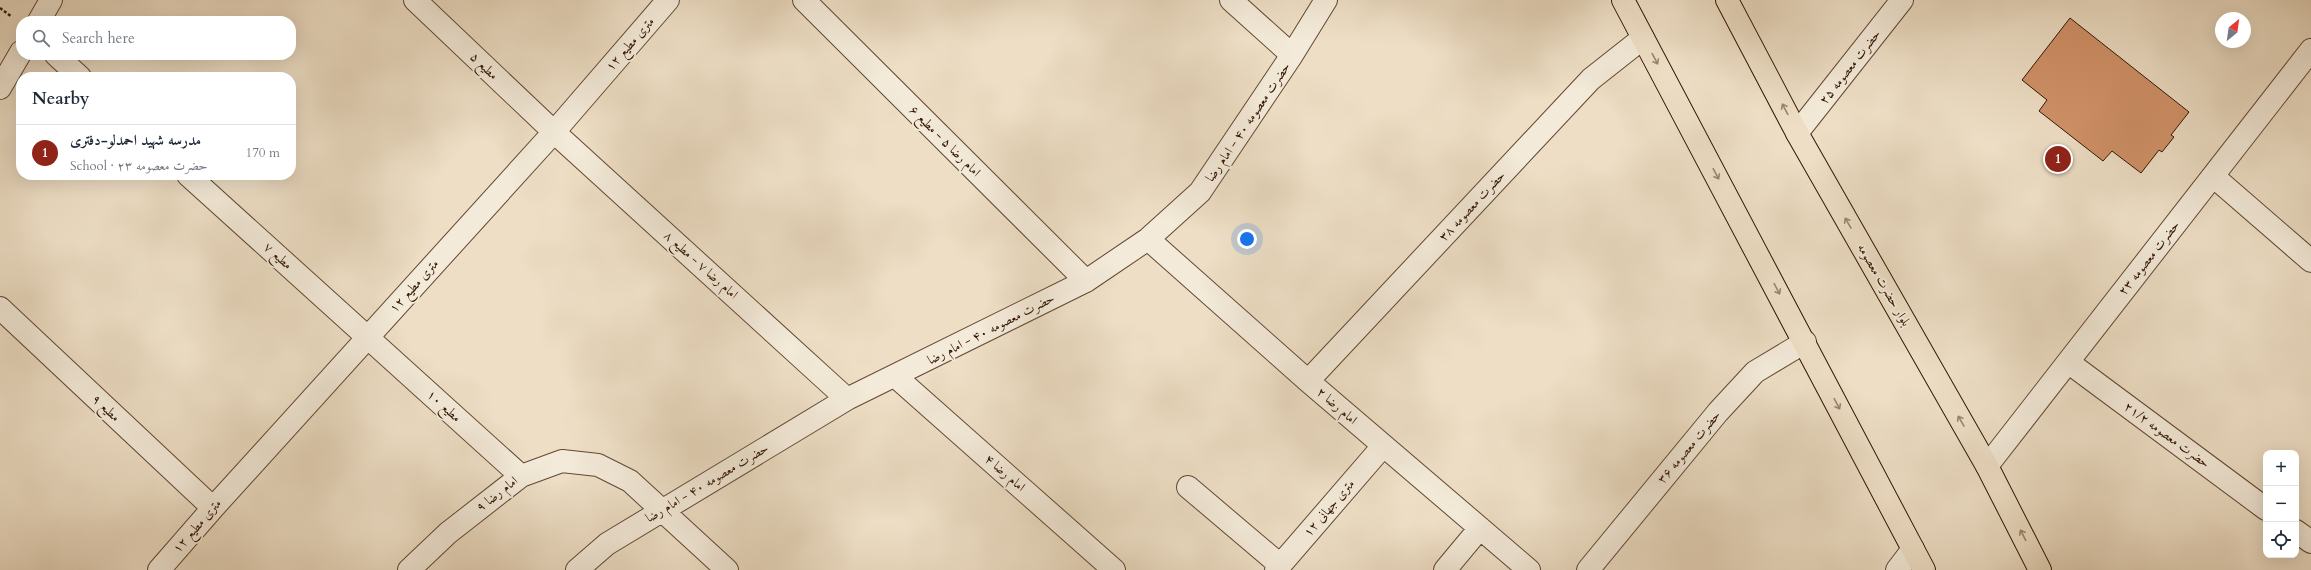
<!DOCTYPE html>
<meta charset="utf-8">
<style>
body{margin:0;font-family:Cardo,Amiri,serif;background:#f6f6f7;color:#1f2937}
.controls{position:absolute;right:12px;bottom:12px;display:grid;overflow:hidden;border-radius:8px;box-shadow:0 4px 16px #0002}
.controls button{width:36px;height:36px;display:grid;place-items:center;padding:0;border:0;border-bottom:1px solid #e0e1e3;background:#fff;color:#1f2937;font:20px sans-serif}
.compass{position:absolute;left:2215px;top:12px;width:36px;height:36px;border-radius:50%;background:#fff;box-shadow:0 4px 16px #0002;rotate:29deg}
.you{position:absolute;left:1247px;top:239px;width:14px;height:14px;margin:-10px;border:3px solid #fff;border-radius:50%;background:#1a73e8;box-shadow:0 0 0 6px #1a73e833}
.badge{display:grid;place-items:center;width:26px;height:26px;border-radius:50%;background:#8f2418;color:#fff;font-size:13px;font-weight:700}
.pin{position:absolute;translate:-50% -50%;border:2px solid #fff;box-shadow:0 1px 4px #0006}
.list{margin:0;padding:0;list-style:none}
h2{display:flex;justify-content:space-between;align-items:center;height:52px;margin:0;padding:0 16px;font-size:17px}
h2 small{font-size:13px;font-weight:400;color:#747a83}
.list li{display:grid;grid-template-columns:26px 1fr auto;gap:12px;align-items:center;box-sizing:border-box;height:56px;padding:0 16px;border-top:1px solid #e0e1e3}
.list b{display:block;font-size:15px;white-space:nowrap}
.list p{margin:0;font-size:13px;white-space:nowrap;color:#747a83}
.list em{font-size:13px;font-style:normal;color:#747a83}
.icon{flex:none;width:22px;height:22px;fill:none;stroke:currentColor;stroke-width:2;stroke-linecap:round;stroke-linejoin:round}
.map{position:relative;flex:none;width:2311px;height:570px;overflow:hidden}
.search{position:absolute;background:#fff;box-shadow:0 4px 16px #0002;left:16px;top:16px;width:280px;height:44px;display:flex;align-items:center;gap:10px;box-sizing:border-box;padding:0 14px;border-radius:16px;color:#747a83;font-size:15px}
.panel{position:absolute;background:#fff;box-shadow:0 4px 16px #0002;left:16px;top:72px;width:280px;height:108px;border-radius:16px}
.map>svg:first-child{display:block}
.building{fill:#d19269;stroke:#331602}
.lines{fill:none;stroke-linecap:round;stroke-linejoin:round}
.minor-casing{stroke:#624833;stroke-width:24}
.tertiary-casing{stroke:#624833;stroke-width:24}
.primary-casing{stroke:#331602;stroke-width:24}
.path{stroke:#331602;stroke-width:2.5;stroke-dasharray:3 2;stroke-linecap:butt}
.minor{stroke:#f3ead9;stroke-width:22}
.tertiary{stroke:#f3ead9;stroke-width:22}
.primary{stroke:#eddec5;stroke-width:22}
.oneway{stroke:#99846d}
.labels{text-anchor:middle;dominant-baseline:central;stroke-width:3.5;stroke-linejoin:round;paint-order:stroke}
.street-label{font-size:13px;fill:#331602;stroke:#f3ead9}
</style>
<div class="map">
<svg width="2311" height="570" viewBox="0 0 2311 570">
<rect width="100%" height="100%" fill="#eddec5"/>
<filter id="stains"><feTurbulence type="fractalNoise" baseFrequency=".005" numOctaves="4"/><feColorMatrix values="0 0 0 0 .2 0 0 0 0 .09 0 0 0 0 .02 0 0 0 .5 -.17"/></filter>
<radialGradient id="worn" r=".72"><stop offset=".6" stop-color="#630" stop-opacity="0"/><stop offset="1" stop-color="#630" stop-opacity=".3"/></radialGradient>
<path class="building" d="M2070,18L2189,112L2171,135L2174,137L2162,152L2159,150L2141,173L2112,151L2103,161L2039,111L2047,100L2022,80Z"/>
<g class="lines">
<defs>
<path id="minor" d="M415,0L554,132L847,399
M804,0L1086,281
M1231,0L1292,55
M39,21L51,0
M56,55L80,77
M0,88L21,52
M1797,133L1902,0
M188,175L521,476
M2213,176L2311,261
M1148,239L1308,381L1529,570
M0,308L213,508
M2068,362L2266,509
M895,376L1114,570
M1308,381L1591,79L1643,38
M1987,466L2311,50
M1188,487L1280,565
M2296,531L2311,542
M159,570L213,508L554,132L668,0
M409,570L448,533L521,476L562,461L598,465L630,481L727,570
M577,570L607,544L847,399L1086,281L1148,239L1200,192L1292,55L1326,0
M1276,570L1383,446
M1445,570L1480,528
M1588,570L1718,412L1755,372L1805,342"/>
<path id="tertiary" d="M1897,570L1913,549"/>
<path id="primary" d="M1623,0L1924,570
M1727,0L1797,133L1987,466L2040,570"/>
</defs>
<use href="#minor" class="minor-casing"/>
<use href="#tertiary" class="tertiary-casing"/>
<use href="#primary" class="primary-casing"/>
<path class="path" d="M0,8L12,17"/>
<use href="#minor" class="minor"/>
<use href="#tertiary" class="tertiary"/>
<use href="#primary" class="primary"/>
</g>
<defs><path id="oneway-shaft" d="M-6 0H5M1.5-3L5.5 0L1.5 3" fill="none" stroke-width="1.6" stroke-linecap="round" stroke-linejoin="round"/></defs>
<g class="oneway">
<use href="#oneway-shaft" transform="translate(1655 59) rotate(62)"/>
<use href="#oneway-shaft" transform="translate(1785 109) rotate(-118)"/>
<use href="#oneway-shaft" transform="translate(1716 174) rotate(62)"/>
<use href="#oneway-shaft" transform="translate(1848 223) rotate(-120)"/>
<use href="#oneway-shaft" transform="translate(1777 289) rotate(62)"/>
<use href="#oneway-shaft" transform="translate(1837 404) rotate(62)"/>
<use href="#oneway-shaft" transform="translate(1961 421) rotate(-120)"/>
<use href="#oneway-shaft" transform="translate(2023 535) rotate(-117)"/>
</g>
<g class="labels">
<g class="street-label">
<text transform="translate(630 44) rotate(-49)">۱۲ متری مطیع</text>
<text transform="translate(484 66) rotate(44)">مطیع ۵</text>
<text transform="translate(1850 67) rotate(-52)">حضرت معصومه ۲۵</text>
<text transform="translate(1248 122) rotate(-56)">حضرت معصومه ۴۰ - امام رضا</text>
<text transform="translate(945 141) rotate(45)">امام رضا ۵ - مطیع ۶</text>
<text transform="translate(1472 206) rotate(-47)">حضرت معصومه ۳۸</text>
<text transform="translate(278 256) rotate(42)">مطیع ۷</text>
<text transform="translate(2149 258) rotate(-52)">حضرت معصومه ۲۳</text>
<text transform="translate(701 265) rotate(42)">امام رضا ۷ - مطیع ۸</text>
<text transform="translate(1884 285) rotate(60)">بلوار حضرت معصومه</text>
<text transform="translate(414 286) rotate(-48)">۱۲ متری مطیع</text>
<text transform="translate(991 329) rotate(-27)">حضرت معصومه ۴۰ - امام رضا</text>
<text transform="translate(444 406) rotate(42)">مطیع ۱۰</text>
<text transform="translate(1337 406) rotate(41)">امام رضا ۲</text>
<text transform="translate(106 408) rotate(43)">مطیع ۹</text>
<text transform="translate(2167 435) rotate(36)">حضرت معصومه ۲۱/۲</text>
<text transform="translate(1689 447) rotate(-50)">حضرت معصومه ۳۶</text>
<text transform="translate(1005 473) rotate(41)">امام رضا ۴</text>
<text transform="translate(707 483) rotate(-31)">حضرت معصومه ۴۰ - امام رضا</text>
<text transform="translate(497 494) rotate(-38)">امام رضا ۹</text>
<text transform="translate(1329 508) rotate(-49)">۱۲ متری جهانی</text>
<text transform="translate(197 526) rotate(-49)">۱۲ متری مطیع</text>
</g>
</g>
<rect width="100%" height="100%" filter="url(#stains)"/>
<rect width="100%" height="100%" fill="url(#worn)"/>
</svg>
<div class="controls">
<button>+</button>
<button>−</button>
<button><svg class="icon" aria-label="locate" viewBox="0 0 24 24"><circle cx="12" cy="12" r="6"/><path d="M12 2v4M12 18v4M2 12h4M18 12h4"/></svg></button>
</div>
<svg class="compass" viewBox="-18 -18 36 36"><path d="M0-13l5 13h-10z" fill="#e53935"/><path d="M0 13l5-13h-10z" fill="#747a83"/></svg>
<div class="you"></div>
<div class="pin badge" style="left:2058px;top:159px">1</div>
<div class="search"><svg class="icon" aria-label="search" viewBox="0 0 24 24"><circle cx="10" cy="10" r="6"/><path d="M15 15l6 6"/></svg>Search here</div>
<section class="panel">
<h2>Nearby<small></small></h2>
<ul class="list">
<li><span class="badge">1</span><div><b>مدرسه شهید احمدلو-دفتری</b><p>School · حضرت معصومه ۲۳</p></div><em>170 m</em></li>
</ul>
</section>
</div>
